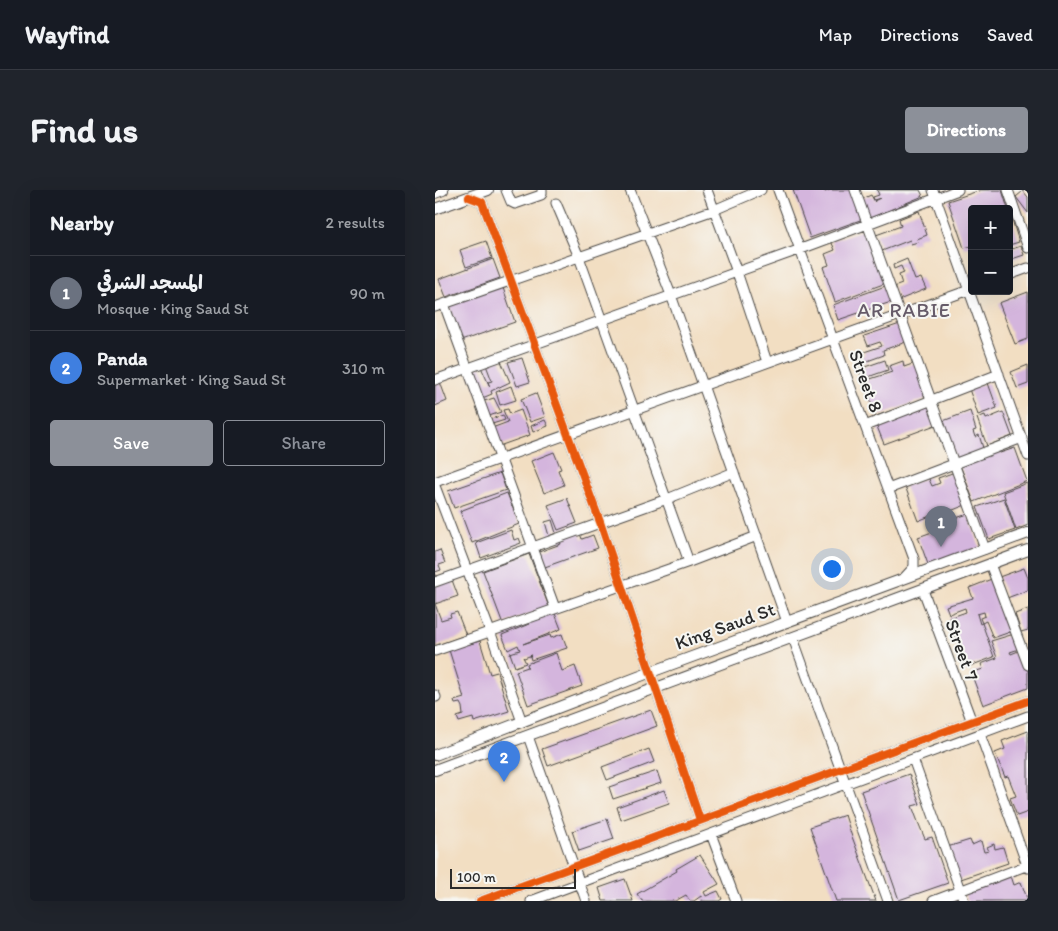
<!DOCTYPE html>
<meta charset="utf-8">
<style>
body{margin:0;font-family:Itim,"Playpen Sans Arabic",sans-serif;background:#20242c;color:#f1f3f6}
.controls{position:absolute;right:15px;top:15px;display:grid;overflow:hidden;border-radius:5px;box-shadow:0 5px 20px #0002}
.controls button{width:45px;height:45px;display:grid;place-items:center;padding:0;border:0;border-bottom:1px solid #363941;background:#171b24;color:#f1f3f6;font:25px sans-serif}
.scale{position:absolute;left:15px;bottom:12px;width:126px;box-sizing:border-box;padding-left:5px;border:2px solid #2b2b2b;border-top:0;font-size:14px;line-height:18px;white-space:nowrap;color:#2b2b2b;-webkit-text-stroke:4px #f6f6f2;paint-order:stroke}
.you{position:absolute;left:396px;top:378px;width:18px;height:18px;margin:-12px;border:4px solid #fff;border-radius:50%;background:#1a73e8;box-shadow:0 0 0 8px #1a73e833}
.badge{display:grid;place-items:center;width:32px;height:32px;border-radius:50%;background:#8c9099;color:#fff;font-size:16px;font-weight:700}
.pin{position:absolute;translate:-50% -41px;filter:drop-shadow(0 1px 2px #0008)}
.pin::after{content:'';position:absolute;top:26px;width:18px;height:15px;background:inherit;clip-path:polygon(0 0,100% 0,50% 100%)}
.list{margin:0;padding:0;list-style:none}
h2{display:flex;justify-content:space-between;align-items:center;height:65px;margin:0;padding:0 20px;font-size:21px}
h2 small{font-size:16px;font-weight:400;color:#9ea1a6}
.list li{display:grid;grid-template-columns:32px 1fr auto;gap:15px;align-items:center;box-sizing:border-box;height:75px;padding:0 20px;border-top:1px solid #363941}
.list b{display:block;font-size:19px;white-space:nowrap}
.list p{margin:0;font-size:16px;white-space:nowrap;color:#9ea1a6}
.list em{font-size:16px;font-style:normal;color:#9ea1a6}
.actions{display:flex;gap:10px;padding:15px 20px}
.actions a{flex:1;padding:11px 0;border:1px solid #8c9099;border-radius:5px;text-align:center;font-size:18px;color:#8c9099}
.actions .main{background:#8c9099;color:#fff}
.map{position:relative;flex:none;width:593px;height:711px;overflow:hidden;border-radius:5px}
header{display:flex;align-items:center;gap:30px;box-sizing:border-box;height:70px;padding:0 25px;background:#171b24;border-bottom:1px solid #363941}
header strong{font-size:24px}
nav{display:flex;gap:28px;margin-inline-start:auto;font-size:18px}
.intro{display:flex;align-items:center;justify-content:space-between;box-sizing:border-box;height:120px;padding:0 30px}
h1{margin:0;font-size:35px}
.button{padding:12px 22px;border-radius:5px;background:#8c9099;color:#fff;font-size:18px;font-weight:700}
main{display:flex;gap:30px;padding:0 30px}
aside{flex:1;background:#171b24;border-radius:5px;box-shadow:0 5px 20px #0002}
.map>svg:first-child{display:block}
.building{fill:#d4b5dd}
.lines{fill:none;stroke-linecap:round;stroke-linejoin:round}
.minor-casing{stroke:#494642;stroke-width:11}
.major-casing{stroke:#494642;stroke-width:12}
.minor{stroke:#fff;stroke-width:9}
.major{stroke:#fff;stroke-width:10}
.cycleway-casing{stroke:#f6f6f2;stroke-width:11}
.cycleway{stroke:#e8590c;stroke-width:8}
.labels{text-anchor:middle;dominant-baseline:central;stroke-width:4;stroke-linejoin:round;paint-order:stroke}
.street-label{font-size:19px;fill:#2b2b2b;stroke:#f6f6f2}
.neighbourhood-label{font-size:20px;letter-spacing:1px;fill:#665b69;stroke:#f6f6f2}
</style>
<header>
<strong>Wayfind</strong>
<nav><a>Map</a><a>Directions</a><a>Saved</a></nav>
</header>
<div class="intro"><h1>Find us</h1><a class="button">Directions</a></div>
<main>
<aside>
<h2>Nearby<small>2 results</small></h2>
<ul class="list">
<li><span class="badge" style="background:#6b7280">1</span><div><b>المسجد الشرقي</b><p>Mosque · King Saud St</p></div><em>90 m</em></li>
<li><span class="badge" style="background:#3f7fe0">2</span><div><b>Panda</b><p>Supermarket · King Saud St</p></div><em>310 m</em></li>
</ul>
<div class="actions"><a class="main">Save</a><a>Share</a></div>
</aside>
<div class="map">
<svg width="593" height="711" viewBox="0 0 593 711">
<rect width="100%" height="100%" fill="#f6f6f2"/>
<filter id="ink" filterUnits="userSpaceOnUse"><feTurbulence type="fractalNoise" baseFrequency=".02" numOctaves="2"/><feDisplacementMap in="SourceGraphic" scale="10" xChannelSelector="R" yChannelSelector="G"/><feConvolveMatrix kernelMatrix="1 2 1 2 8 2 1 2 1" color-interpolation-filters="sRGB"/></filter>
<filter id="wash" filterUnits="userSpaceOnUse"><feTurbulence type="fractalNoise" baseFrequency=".0096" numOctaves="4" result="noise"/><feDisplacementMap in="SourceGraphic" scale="20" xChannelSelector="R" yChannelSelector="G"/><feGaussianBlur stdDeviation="1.12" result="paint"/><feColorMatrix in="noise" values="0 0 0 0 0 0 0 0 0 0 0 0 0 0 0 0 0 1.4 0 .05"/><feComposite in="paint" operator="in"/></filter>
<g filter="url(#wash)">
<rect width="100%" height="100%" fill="#f2dec2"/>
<g id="blocks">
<path class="building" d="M358,0H389L390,2L395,0H418L428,29L375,48Z
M442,0H485L488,6L433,29L425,10L436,5L440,12L439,11L445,8L439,10L438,7L444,5Z
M546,0H567L573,19H537V56L529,58L513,11Z
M588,1L593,7V23L581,7Z
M484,21L492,45L482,49L483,52L476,54L475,50L447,61L441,45L466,36L464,29Z
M575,23L584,52L574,55V23Z
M431,39L451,93L400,112L388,77L394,75L390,64L400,60L396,51Z
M51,51L57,68L31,77L25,60Z
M586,56L589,65L574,70V60Z
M58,69L65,88L11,107L4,89Z
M472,69L480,90L486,88L491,99L464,110L459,97L467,94L464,85L469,83L466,76L459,79L458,75Z
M67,95L80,132L26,151L14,114Z
M453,95L459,111L403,130L398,115Z
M593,102V149L580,154L564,113Z
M468,133L474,151L448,160L449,165L424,174L422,167L430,165L429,162L447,156L445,152L433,156L429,146Z
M87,168L95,192L82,196L73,172Z
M65,169L75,192L56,201L57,204L45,209L34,182L46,177L55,197L53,192L57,191L51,175Z
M450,170L453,180L427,189L424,179Z
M468,171L469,177L483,172L495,207L441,226L429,191L457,182L454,176Z
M593,175V194L582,198L576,182Z
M5,192L12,211L0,216V195Z
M553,193L562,218L543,225L534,199Z
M76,196L81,210L65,215L61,202Z
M101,203L110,227L95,232L86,209Z
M59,208L66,222L51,227L46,212Z
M495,214L503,234L449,254L441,234Z
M73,219L75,224L86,220L95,245L64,256L57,238L73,232L68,220Z
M535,221L541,240L538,241L540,247L544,245L549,261L522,271L508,231Z
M568,222L577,246L552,256L542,228L550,225L551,229Z
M68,225L70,230L54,235L53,230Z
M110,230L113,236L98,242L96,236Z
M580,258L592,291L539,312L525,275L564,261L565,263Z
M119,262L126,279L123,280L129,295L109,303L96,271Z
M520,282L533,314L508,324L507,321L483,331L470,296L493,287L497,296L505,293L503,288Z
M65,283L71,300L19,318L13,301Z
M592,293L593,335L581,340L568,302Z
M72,303L84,334L37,353L25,321Z
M132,308L142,333L123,340L113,315Z
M569,308L580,340L554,349L542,317Z
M533,324L545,358L494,377L483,347L514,336L512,331Z
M117,330L121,343L114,346L110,332Z
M76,340L79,350L84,348L86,353L46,368L41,353Z
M144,341L147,349L158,345L163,358L107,378L101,363L126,354L124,349Z
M5,360L10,373L4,375L6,380L0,382L2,388H0V362Z
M94,364L114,417L68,434L48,381Z
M589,378L593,388V400L572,408L564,387Z
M559,388L578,441L558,448L551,431L547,433L545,428L550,426L549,422L542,424L545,434L547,433L559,467L532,477L514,428L531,422L530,418L514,424L511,416L538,408L534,398Z
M17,390L23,406L0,414L6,430L16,427L15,424L22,422L31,445L0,456V396Z
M593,419V440L586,442L580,424Z
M119,421L126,439L88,454L115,445L116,448L127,444L132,458L96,470L95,466L97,465L89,468L88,467L91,473L80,477L75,463L85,460L83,455L73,460L67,445L94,434L93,432Z
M579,444L584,459L575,462L576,464L586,460L593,478V498L548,515L536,483L548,479L546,474L562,468L556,451Z
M45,451L55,484L62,482L74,521L39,532L38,528L24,532L22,527L28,525L27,517L25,513L20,514L19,511L29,508L14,460Z
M121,463L127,481L140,476L147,496L93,515L81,481L93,477L92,474L96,472L97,473V472Z
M216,520L222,536L113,576L107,559Z
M593,541V622L582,626L575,608L581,606L573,586L570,587L560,563L570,559L567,551Z
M214,559L219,572L172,590L167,577Z
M222,581L226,593L178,609L174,597Z
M474,584L485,614L477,616L483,632L490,649L497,647L513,693L464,710L426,601Z
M229,600L234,613L186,630L182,617Z
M410,625L416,644L441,711H401L375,637Z
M172,629L179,649L144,661L137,641Z
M535,650L537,655L546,651L549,662L554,661L552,657L559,654L560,659L568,657L573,673L520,691L509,658Z
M265,665L284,694L269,702L271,706L283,701L287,709L284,711H267L266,706L259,711H255L251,705L240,711H207L202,704L242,681L241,679Z
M575,683L579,695L586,692L593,711H533L529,701Z
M190,689L198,711H168L164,698Z"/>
</g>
</g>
<g filter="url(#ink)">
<use href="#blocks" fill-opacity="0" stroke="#494642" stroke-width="1"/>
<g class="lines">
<defs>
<path id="minor" d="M71,0L76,12L80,14L106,5L107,4V0
M195,0L236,105L352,432
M272,0L302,82L332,172
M343,0L479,369V377L468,389
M420,0L550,359
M498,0L593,266
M573,0L593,58
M34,7L47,12L165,332L265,630
M121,13L144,67L254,372
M574,85L593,78
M9,114L120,418
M0,117L279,20L326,0
M0,190L366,59L523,0
M430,236L564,184
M0,292L537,99
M0,296L55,441L87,532
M453,299L587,248
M555,374L593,475
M0,392L232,309L299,282
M488,400L537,532
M358,448L453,711
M0,461L254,372L322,346
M0,505L1,507
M545,544L593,678
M93,546L151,711
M478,569L529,711
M276,644L301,711
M45,711L593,511
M96,711L593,526
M498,711L593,675"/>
<path id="major" d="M0,3L8,0
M0,19L53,0
M0,565L216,482L593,343
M0,580L593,360"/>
</defs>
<use href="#minor" class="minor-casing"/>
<use href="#major" class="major-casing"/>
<use href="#minor" class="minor"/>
<use href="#major" class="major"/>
<defs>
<path id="cycleway" d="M34,7L47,12L165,332L265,630
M45,711L593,511"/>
</defs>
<use href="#cycleway" class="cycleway-casing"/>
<use href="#cycleway" class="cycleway"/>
</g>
</g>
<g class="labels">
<g class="street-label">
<text transform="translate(431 191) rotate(70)">Street 8</text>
<text transform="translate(290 436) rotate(-20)">King Saud St</text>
<text transform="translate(527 460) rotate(70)">Street 7</text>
</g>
<g class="neighbourhood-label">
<text x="469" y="120">AR RABIE</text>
</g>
</g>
</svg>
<div class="controls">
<button>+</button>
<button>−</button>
</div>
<div class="scale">100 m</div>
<div class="you"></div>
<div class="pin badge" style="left:506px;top:357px;background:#6b7280">1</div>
<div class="pin badge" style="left:69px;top:592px;background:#3f7fe0">2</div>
</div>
</main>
